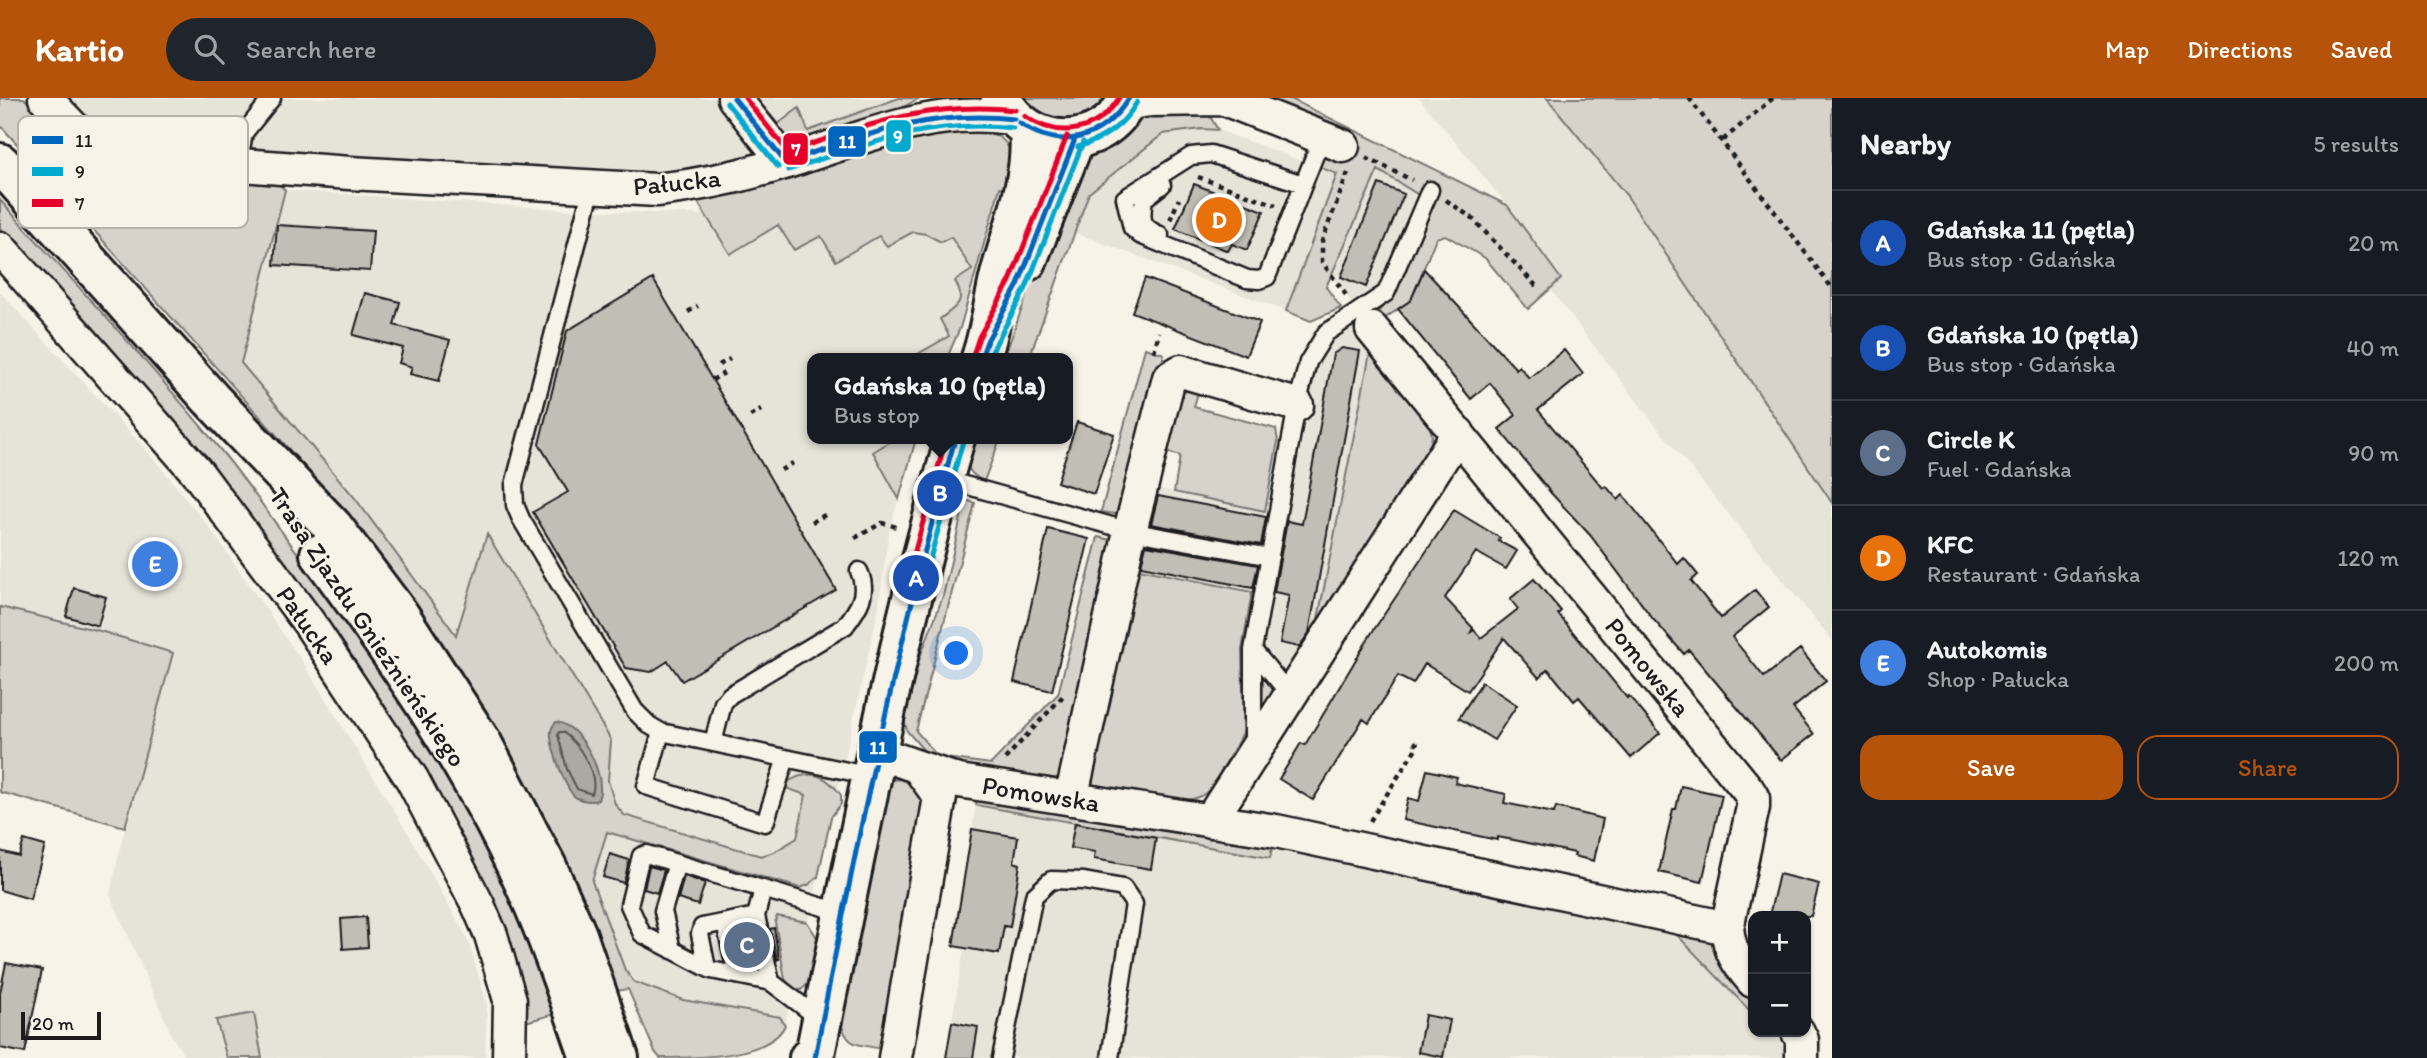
<!DOCTYPE html>
<meta charset="utf-8">
<style>
body{margin:0;font-family:Itim,sans-serif;background:#20242c;color:#f1f3f6}
.controls{position:absolute;right:21px;bottom:21px;display:grid;overflow:hidden;border-radius:14px;box-shadow:0 2px 5px #0004}
.controls button{width:63px;height:63px;display:grid;place-items:center;padding:0;border:0;border-bottom:2px solid #363941;background:#171b24;color:#f1f3f6;font:35px sans-serif}
.scale{position:absolute;left:21px;bottom:18px;width:80px;box-sizing:border-box;padding-left:7px;border:4px solid #1c1c1c;border-top:0;font-size:19px;line-height:24px;white-space:nowrap;color:#1c1c1c;-webkit-text-stroke:5px #f7f3e8;paint-order:stroke}
.you{position:absolute;left:957px;top:556px;width:24px;height:24px;margin:-18px;border:5px solid #fff;border-radius:50%;background:#1a73e8;box-shadow:0 0 0 10px #1a73e833}
.badge{display:grid;place-items:center;width:46px;height:46px;border-radius:50%;background:#b45309;color:#fff;font-size:23px;font-weight:700}
.pin{position:absolute;translate:-50% -50%;border:4px solid #fff;box-shadow:0 2px 7px #0006}
.popup{position:absolute;left:807px;top:255px;width:266px;height:91px;box-sizing:border-box;display:grid;place-content:center;border-radius:14px;background:#171b24;filter:drop-shadow(0 2px 5px #0005);font-size:23px;white-space:nowrap;color:#9ea1a6}
.popup b{font-size:26px;color:#f1f3f6}
.popup::after{content:'';position:absolute;left:50%;top:100%;margin-left:-14px;border:14px solid transparent;border-top-color:#171b24}
.list{margin:0;padding:0;list-style:none}
h2{display:flex;justify-content:space-between;align-items:center;height:91px;margin:0;padding:0 28px;font-size:30px}
h2 small{font-size:23px;font-weight:400;color:#9ea1a6}
.list li{display:grid;grid-template-columns:46px 1fr auto;gap:21px;align-items:center;box-sizing:border-box;height:105px;padding:0 28px;border-top:2px solid #363941}
.list b{display:block;font-size:26px;white-space:nowrap}
.list p{margin:0;font-size:23px;white-space:nowrap;color:#9ea1a6}
.list em{font-size:23px;font-style:normal;color:#9ea1a6}
.actions{display:flex;gap:14px;padding:21px 28px}
.actions a{flex:1;padding:16px 0;border:2px solid #b45309;border-radius:21px;text-align:center;font-size:24px;color:#b45309}
.actions .main{background:#b45309;color:#fff}
.icon{flex:none;width:38px;height:38px;fill:none;stroke:currentColor;stroke-width:2;stroke-linecap:round;stroke-linejoin:round}
.map{position:relative;flex:none;width:1832px;height:960px;overflow:hidden}
header{display:flex;align-items:center;gap:42px;box-sizing:border-box;height:98px;padding:0 35px;background:#b45309;color:#fff}
header strong{font-size:33px}
nav{display:flex;gap:38px;margin-inline-start:auto;font-size:24px}
.search{width:490px;height:63px;background:#20242c;display:flex;align-items:center;gap:18px;box-sizing:border-box;padding:0 24px;border-radius:38px;color:#9ea1a6;font-size:26px}
main{display:flex}
aside{flex:1;background:#171b24}
.map>svg:first-child{display:block}
.built{fill:#e6e3d9}
.green{fill:#d7d3cb;stroke:#7a7874;stroke-width:2}
.water{fill:#aca9a2;stroke:#72716c;stroke-width:2}
.lines{fill:none;stroke-linecap:round;stroke-linejoin:round}
.shore{stroke:#565452;stroke-width:2}
.building{fill:#c0beb5;stroke:#1c1c1c;stroke-width:2}
.lane-casing{stroke:#1c1c1c;stroke-width:21}
.street-casing{stroke:#1c1c1c;stroke-width:37}
.secondary-casing{stroke:#1c1c1c;stroke-width:44}
.primary-casing{stroke:#1c1c1c;stroke-width:44}
.path{stroke:#1c1c1c;stroke-width:4.5;stroke-dasharray:5 5;stroke-linecap:butt}
.lane{stroke:#f7f3e8;stroke-width:16}
.street{stroke:#f7f3e8;stroke-width:32}
.secondary{stroke:#f7f3e8;stroke-width:38}
.primary{stroke:#f7f3e8;stroke-width:38}
.bus-1-casing{stroke:#f7f3e8;stroke-width:10}
.bus-2-casing{stroke:#f7f3e8;stroke-width:10}
.bus-3-casing{stroke:#f7f3e8;stroke-width:10}
.bus-1{stroke:#0065bd;stroke-width:5}
.bus-2{stroke:#00a9ce;stroke-width:5}
.bus-3{stroke:#e4002b;stroke-width:5}
.labels{text-anchor:middle;dominant-baseline:central;stroke-width:5;stroke-linejoin:round;paint-order:stroke}
.street-label{font-size:26px;fill:#1c1c1c;stroke:#f7f3e8}
.key{fill:#f7f3e8;stroke:#b5b2ab;stroke-width:2}
.key-label{font-size:19px;fill:#1c1c1c}
.line-badge{stroke:#f7f3e8;stroke-width:2.5}
.badge-label{font-size:19px;text-anchor:middle;font-weight:bold;fill:#fff}
</style>
<header>
<strong>Kartio</strong>
<div class="search"><svg class="icon" aria-label="search" viewBox="0 0 24 24"><circle cx="10" cy="10" r="6"/><path d="M15 15l6 6"/></svg>Search here</div>
<nav><a>Map</a><a>Directions</a><a>Saved</a></nav>
</header>
<main>
<div class="map">
<svg width="1832" height="960" viewBox="0 0 1832 960">
<rect width="100%" height="100%" fill="#f7f3e8"/>
<filter id="ink" filterUnits="userSpaceOnUse"><feTurbulence type="fractalNoise" baseFrequency=".0143" numOctaves="2"/><feDisplacementMap in="SourceGraphic" scale="14" xChannelSelector="R" yChannelSelector="G"/><feConvolveMatrix kernelMatrix="1 2 1 2 8 2 1 2 1" color-interpolation-filters="sRGB"/></filter>
<g filter="url(#ink)">
<path class="built" d="M61,0H920L894,13L823,38L721,66L688,74L632,76L154,49L100,39Z
M1419,0H1547L1627,98L1832,405V542L1657,329L1550,191L1561,180L1507,107Z
M1201,31L1218,32L1337,76L1286,213L1075,135L1089,95L1163,36Z
M1378,72L1421,98L1381,192L1356,211L1330,176Z
M285,92L573,112L988,127L960,230L947,260H812V341H916L889,434L878,513L785,927L631,892L458,541L355,400L241,265Z
M0,194L148,354L206,425L302,563L409,737L467,840L487,905L485,960H262L254,915L216,922L227,960H185L172,938L110,796L125,729L0,694Z
M1353,226L1371,250L1315,536L1289,580L1263,551L1317,264L1334,239Z
M1150,389L1265,413L1259,447L1141,423Z
M1140,442L1257,466L1252,494L1134,470Z
M976,707L1270,760L1273,746L1674,834L1753,916V934H1770L1788,953L1787,960H946L964,850L953,848Z"/>
<path class="green" d="M0,0H24L77,58L88,65L107,72L277,84L285,92L241,265L355,400L456,537L487,436L611,642L608,683L615,706L624,717L761,758L774,754L797,740L806,697L786,690L789,683C812,670 827,678 841,697V706L831,719L818,779L808,787L800,790L607,734L592,783L625,872L634,884L683,902L780,919L785,927C770,960 696,960 660,960L655,954L628,891L616,893L544,718L502,643L447,554L377,458L327,394L0,27Z
M751,0H756L778,26L799,10L808,33L899,0H920C897,14 813,48 789,39C772,32 762,14 751,0Z
M1017,0H1112L1099,16L1055,26Z
M1239,0H1289L1507,107L1561,181L1528,211L1485,160L1445,137L1436,140L1411,202L1381,223L1377,215L1396,193L1433,106L1378,72L1326,189L1341,210L1311,223L1286,213L1337,76L1319,69L1327,50Z
M1547,0H1832V405L1627,98Z
M1208,15L1218,32L1201,31L1163,36L1089,95L1029,260H1004L1073,69L1138,16Z
M963,30C1014,36 1012,47 1012,93L1000,89L960,230L947,260H911L949,238L940,221C956,208 967,205 955,183L972,172L951,139L941,144L926,136L913,134L887,148L879,138L836,163L821,138L794,152L778,127L730,156L697,103L739,96L904,41Z
M0,102C75,186 153,268 223,355C250,388 274,424 299,457C367,551 435,646 487,750C515,804 537,859 558,915L522,925L505,849L166,317L0,130Z
M1145,250L1164,256L1159,277L1153,276L1141,322L1147,324L1124,407L1115,416L1101,414Z
M1371,250L1429,325L1432,338L1429,353L1315,536Z
M1199,291L1194,309L1276,331L1278,343L1265,413L1174,394L1180,358L1164,353L1178,299L1188,292Z
M894,341H916L899,401L873,354Z
M973,341H1000L984,383C962,374 966,360 973,341Z
M965,402L975,405L916,633L938,659L991,666L1058,596L1098,439L1116,443L1064,674L1055,681L932,662L907,633L904,621L913,578L943,498Z
M1134,470L1252,494L1242,552L1244,633L1212,689C1204,698 1198,700 1187,702L1088,686Z
M0,509L100,533L173,555L125,729L0,694Z
M1256,567L1275,595L1258,625Z
M904,681L915,687L925,708L882,951C854,945 848,950 839,920L890,682Z
M977,698L1273,746L1270,760L976,707Z
M777,818L807,824L818,841L809,885L801,892L793,891L785,881L775,824Z
M1674,834L1717,843L1753,896V916Z
M254,915L262,960H227L216,922Z"/>
<path class="water" d="M556,624C581,626 608,679 598,702C592,704 583,703 577,700C566,695 552,651 551,639C550,633 552,628 556,624Z"/>
<g class="lines">
<path class="shore" d="M559,634H563C579,646 599,676 592,696L577,691L567,671L558,637Z"/>
</g>
<path class="building" d="M1194,86L1264,113L1247,152L1232,146L1228,153L1175,131Z
M1379,86L1404,96L1366,189L1341,179Z
M277,127L373,133L370,173L274,167Z
M1424,171L1516,271L1519,268L1529,280L1564,252L1583,276L1538,312L1603,390L1606,388L1618,402L1623,397L1678,466L1684,460L1698,477L1691,483L1721,520L1755,492L1769,509L1732,539L1764,579L1800,551L1826,583L1793,610L1814,636L1781,662L1689,552L1684,556L1653,521L1590,437L1551,395L1499,331L1516,317L1490,285L1471,301L1398,211L1411,202Z
M1145,180L1260,224L1246,258L1132,214Z
M653,181L836,492L682,583L668,563L651,574L626,570L533,414L568,394L539,346L567,233Z
M365,195L400,204L394,227L450,242L439,283L410,276L412,269L399,265L403,250L353,237Z
M1342,250L1360,253L1309,535L1299,549L1280,545L1289,497L1274,494L1287,423L1302,426L1333,256Z
M1077,324L1114,336L1094,396L1057,384Z
M1158,398L1266,419L1261,447L1151,426Z
M1454,412L1500,440L1498,443L1517,453L1506,471L1476,454L1445,500L1473,530L1471,534L1474,532L1481,540L1518,511L1510,501L1534,481L1561,513L1558,516L1627,600L1629,598L1660,635L1631,660L1579,599L1574,603L1548,571L1539,580L1504,540L1468,593L1425,566L1413,586L1398,578L1369,625L1363,621L1313,702L1279,681L1301,645L1305,647L1371,536Z
M1048,431L1089,441L1052,593L1014,584Z
M1146,447L1258,467L1253,490L1141,468Z
M74,490L106,499L98,528L66,518Z
M1482,584L1517,607L1494,642L1459,620Z
M1427,672L1457,679L1455,685L1506,696L1504,705L1554,715L1556,709L1603,721L1594,763L1574,758L1575,755L1514,742L1497,739V742L1403,722L1408,700L1419,703Z
M1681,688L1722,697L1702,784L1659,774L1673,711H1676Z
M1075,725L1156,740L1151,771L1094,761L1095,754L1070,750Z
M972,731L1018,739L1014,764L1020,766L1010,829L1004,828L999,856L953,848Z
M24,742L45,748L30,801L0,792V753L19,758Z
M610,756L629,762L624,785L603,779Z
M649,768L664,772L657,795L644,791Z
M1779,776L1819,786L1811,818H1769Z
M684,778L705,785L698,807L678,801Z
M366,819L368,849L343,851L341,821Z
M774,830L779,861L777,862L770,831Z
M749,834L756,865L746,867L738,836Z
M6,865L42,872L25,955L0,950V895Z
M1425,917L1450,922L1443,959L1418,954Z
M952,924L978,929L973,960H946Z"/>
<g class="lines">
<defs>
<path id="lane" d="M238,67L244,35L272,0
M1303,86L1211,56L1191,58L1125,100L1132,130L1140,137L1247,181L1259,182L1267,179L1322,39
M592,89L514,387L515,407L521,421L635,613L649,627L661,634L871,678
M1160,137C1140,129 1141,121 1144,101L1162,87
M943,381L1130,433L1270,459
M1253,552L1290,597
M661,634L646,688L765,725L786,660
M713,645L723,605L730,597L845,528C859,510 869,495 859,473
M1253,647V552L1297,307L1308,264L1326,235L1386,195L1430,92
M763,791L756,818L771,884L820,921
M725,825L737,877
M672,852L663,813L677,765
M707,870L700,836L702,829L756,818
M771,884L711,872L642,836L629,807L641,758L646,756L843,815
M1001,960L1034,798L1051,782L1084,783L1123,790L1134,806L1110,960"/>
<path id="street" d="M45,0L92,49L119,58L350,75L657,92C703,87 743,78 787,64C860,41 936,6 1014,21
M734,0L785,64
M1222,0L1343,48
M1126,5L1150,2L1223,1
M0,150L196,373L309,525L412,681L478,807L491,837L510,902L509,960
M875,654L959,683L1276,733L1727,830L1753,709V700L1748,692L1372,231
M1071,701L1130,433L1169,280L1181,273L1297,307
M1210,723L1458,335
M1727,830C1730,855 1737,864 1753,883
M1798,934L1802,942V960
M895,960L940,699L918,669"/>
<path id="secondary" d="M1001,0C1028,54 1102,56 1129,0
M1027,163L1075,41
M981,260C990,234 993,207 999,181C1011,133 1034,82 1029,32
M809,960L815,956C857,750 895,543 955,341"/>
<path id="primary" d="M0,65L211,301L333,429L400,518L482,645L547,769L577,837L619,960
M320,456C401,566 479,679 533,805C555,856 572,908 590,960"/>
</defs>
<use href="#lane" class="lane-casing"/>
<use href="#street" class="street-casing"/>
<use href="#secondary" class="secondary-casing"/>
<use href="#primary" class="primary-casing"/>
<path class="path" d="M1689,0L1832,190
M1723,42L1773,0
M1366,60L1412,82
M1198,79L1276,107
M1227,99L1230,90
M1446,102L1472,120L1539,191
M1170,122L1179,101
M1346,197L1322,164V143L1348,75
M688,214L698,208
M1154,254L1159,234
M719,267L730,261
M712,282L724,275
M750,318L761,312
M781,372L793,365
M812,424L825,417
M855,440L882,425L897,429
M1005,661L1063,598
M1370,723L1418,647L1412,643"/>
<use href="#lane" class="lane"/>
<use href="#street" class="street"/>
<use href="#secondary" class="secondary"/>
<use href="#primary" class="primary"/>
<defs>
<path id="bus-1" d="M734,0L785,64
M1019,25C1061,54 1102,42 1129,0
M785,64C862,38 931,11 1014,21
M981,260L987,243L1018,187L1075,41
M815,960C855,752 897,545 955,341"/>
<path id="bus-2" d="M727,5L778,69
M1078,49C1104,41 1123,28 1137,4
M788,72C864,47 932,20 1013,30
M990,260L995,247L1026,190L1083,44
M924,482L963,343"/>
<path id="bus-3" d="M745,0L792,59
M1024,18C1058,41 1096,36 1119,0
M782,56C862,29 929,2 1015,12
M973,257L979,239L1010,183L1067,38
M908,478L946,341"/>
</defs>
<use href="#bus-1" class="bus-1-casing"/>
<use href="#bus-2" class="bus-2-casing"/>
<use href="#bus-3" class="bus-3-casing"/>
<use href="#bus-1" class="bus-1"/>
<use href="#bus-2" class="bus-2"/>
<use href="#bus-3" class="bus-3"/>
</g>
</g>
<g class="labels">
<g class="street-label">
<text transform="translate(677 84) rotate(-6)">Pałucka</text>
<text transform="translate(308 527) rotate(55)">Pałucka</text>
<text transform="translate(368 529) rotate(56)">Trasa Zjazdu Gnieźnieńskiego</text>
<text transform="translate(1648 569) rotate(51)">Pomowska</text>
<text transform="translate(1041 696) rotate(9)">Pomowska</text>
</g>
</g>
<rect x="18" y="18" width="230" height="112" rx="10" class="key"/>
<rect x="32" y="38" width="31" height="8" fill="#0065bd"/>
<rect x="32" y="69" width="31" height="9" fill="#00a9ce"/>
<rect x="32" y="101" width="31" height="8" fill="#e4002b"/>
<g class="key-label">
<text x="75" y="49">11</text>
<text x="75" y="80">9</text>
<text x="75" y="112">7</text>
</g>
<g class="line-badge">
<rect x="885" y="21" width="27" height="34" rx="7" fill="#00a9ce"/>
<rect x="827" y="27" width="40" height="33" rx="7" fill="#0065bd"/>
<rect x="782" y="34" width="27" height="34" rx="7" fill="#e4002b"/>
<rect x="858" y="632" width="40" height="34" rx="7" fill="#0065bd"/>
</g>
<g class="badge-label">
<text x="898" y="45">9</text>
<text x="847" y="50">11</text>
<text x="796" y="58">7</text>
<text x="878" y="656">11</text>
</g>
</svg>
<div class="controls">
<button>+</button>
<button>−</button>
</div>
<div class="scale">20 m</div>
<div class="you"></div>
<div class="pin badge" style="left:916px;top:480px;background:#1a4fb4">A</div>
<div class="pin badge" style="left:940px;top:395px;background:#1a4fb4">B</div>
<div class="popup"><b>Gdańska 10 (pętla)</b>Bus stop</div>
<div class="pin badge" style="left:747px;top:847px;background:#5c6f8a">C</div>
<div class="pin badge" style="left:1219px;top:122px;background:#e8710a">D</div>
<div class="pin badge" style="left:155px;top:466px;background:#3f7fe0">E</div>
</div>
<aside>
<h2>Nearby<small>5 results</small></h2>
<ul class="list">
<li><span class="badge" style="background:#1a4fb4">A</span><div><b>Gdańska 11 (pętla)</b><p>Bus stop · Gdańska</p></div><em>20 m</em></li>
<li><span class="badge" style="background:#1a4fb4">B</span><div><b>Gdańska 10 (pętla)</b><p>Bus stop · Gdańska</p></div><em>40 m</em></li>
<li><span class="badge" style="background:#5c6f8a">C</span><div><b>Circle K</b><p>Fuel · Gdańska</p></div><em>90 m</em></li>
<li><span class="badge" style="background:#e8710a">D</span><div><b>KFC</b><p>Restaurant · Gdańska</p></div><em>120 m</em></li>
<li><span class="badge" style="background:#3f7fe0">E</span><div><b>Autokomis</b><p>Shop · Pałucka</p></div><em>200 m</em></li>
</ul>
<div class="actions"><a class="main">Save</a><a>Share</a></div>
</aside>
</main>
